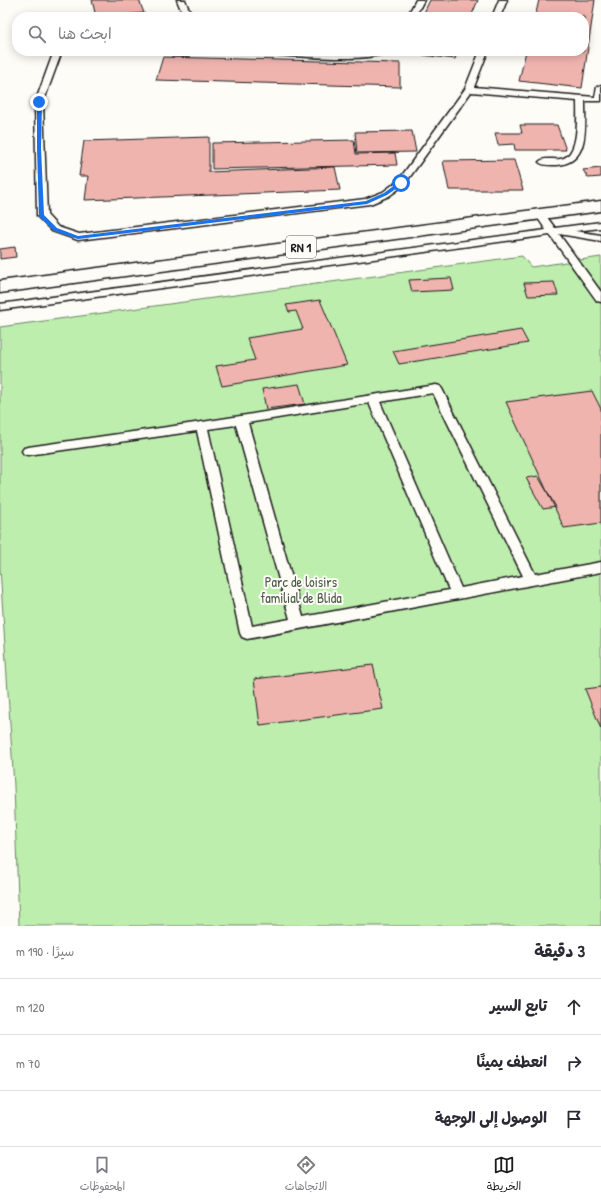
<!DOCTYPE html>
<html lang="ar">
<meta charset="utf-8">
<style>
body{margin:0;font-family:"Patrick Hand","Playpen Sans Arabic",sans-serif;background:#f7f7f7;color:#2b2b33;direction:rtl}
.stop{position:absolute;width:12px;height:12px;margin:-9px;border:3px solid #1a73e8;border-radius:50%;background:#fff}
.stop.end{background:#1a73e8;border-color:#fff;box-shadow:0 1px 4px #0008}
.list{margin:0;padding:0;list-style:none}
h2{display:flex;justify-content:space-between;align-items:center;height:52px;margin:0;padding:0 16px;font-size:17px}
h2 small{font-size:13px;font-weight:400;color:#7c7c81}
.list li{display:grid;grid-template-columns:26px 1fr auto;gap:12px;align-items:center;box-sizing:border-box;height:56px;padding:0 16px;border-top:1px solid #e1e1e2}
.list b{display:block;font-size:15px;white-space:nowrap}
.list em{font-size:13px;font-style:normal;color:#7c7c81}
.icon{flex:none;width:22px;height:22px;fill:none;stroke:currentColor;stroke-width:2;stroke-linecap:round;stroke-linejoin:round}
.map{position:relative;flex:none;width:601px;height:926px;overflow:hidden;direction:ltr}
.search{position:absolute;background:#fff;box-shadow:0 2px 10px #0003;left:12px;right:12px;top:12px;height:44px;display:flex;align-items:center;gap:10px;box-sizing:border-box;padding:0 14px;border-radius:16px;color:#7c7c81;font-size:15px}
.sheet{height:220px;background:#fff}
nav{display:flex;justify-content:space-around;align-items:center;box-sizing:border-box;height:56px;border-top:1px solid #e1e1e2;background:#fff;font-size:11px;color:#7c7c81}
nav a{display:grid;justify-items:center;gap:2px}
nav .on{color:#1c1c1c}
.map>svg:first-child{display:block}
.green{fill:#bdeead;stroke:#6c8564}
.building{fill:#f0b4af;stroke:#1c1c1c}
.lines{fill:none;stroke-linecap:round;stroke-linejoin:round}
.lane-casing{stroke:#1c1c1c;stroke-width:3}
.primary-casing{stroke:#1c1c1c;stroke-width:3}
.lane{fill:#fdfcf7;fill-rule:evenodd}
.primary{fill:#fdfcf7;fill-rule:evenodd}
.route{fill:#1a73e8}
.labels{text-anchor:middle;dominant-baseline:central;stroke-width:4;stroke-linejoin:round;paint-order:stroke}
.shield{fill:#fdfcf7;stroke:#605f5e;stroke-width:1}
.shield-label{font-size:13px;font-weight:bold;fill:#1c1c1c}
.park-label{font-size:14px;fill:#4c5b48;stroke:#fdfcf7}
</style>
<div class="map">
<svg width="601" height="926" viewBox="0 0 601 926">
<rect width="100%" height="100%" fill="#fdfcf7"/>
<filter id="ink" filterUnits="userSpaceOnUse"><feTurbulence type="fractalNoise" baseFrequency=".025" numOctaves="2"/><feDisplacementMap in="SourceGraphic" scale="8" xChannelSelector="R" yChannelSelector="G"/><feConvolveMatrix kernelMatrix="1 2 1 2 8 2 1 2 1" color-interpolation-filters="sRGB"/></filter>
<g filter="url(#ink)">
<path class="green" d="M522,256L531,267L601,257V926H19L14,786L0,568V327Z"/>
<path class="building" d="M92,0H139L144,13L96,17Z
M430,0H478L471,17H422Z
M539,0H595L582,88L519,81L526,51H584V17H535Z
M407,51H458L455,59L406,53Z
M163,57L400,63V87L156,80Z
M520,125H557L566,150H515L514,144L498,145L495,133H522Z
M412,131L416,152L357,153L355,132Z
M209,137V172L335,167L340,190L85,200L88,176H79L84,141Z
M354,140L356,154L395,153L397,165L212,169V143Z
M514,160L523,190H449L443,161Z
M601,168V177L588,178L583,170Z
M15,247L16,257L0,259V249Z
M451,278L454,290L412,292L409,280Z
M554,282L558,295L528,296L524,283Z
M320,300L347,365L222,386L216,366L255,360L247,338L303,329L296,311L289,312L286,305Z
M521,330L528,343L399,364L393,351Z
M299,384L305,404L266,409L262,389Z
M592,391L601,409V523L564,528L506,402Z
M538,476L556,507L543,509L526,478Z
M373,665L383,709L260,725L254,679Z
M601,687V729L585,689Z"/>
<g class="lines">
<defs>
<path id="lane" d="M177,0H185L192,17H184Z
M416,0H424L415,17H407Z
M499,0H507L500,17H492Z
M54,51H62L43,103L47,215L58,227L79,234L365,199L383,192L398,181L465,89L480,51H488L474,87L595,97L597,87L601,85V101H585C585,126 590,163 557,165C551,165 543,166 539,162C543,157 553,160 560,159C580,157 577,116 577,101L471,92L404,185L389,196L370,204L78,240L52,231L37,216L35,103Z
M244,51H298L358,54L372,51H388C372,65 273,54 248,53Z
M540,211L543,212L555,228L601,222V228L575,231L601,235V241L559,234L601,292V302L597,301L550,235L0,310V304L546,230L535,214Z
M436,385L440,386L442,389L535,574L601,562V572L247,639L242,637L240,633L197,431L28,455L24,454L22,451L24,448L28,447L202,422ZM433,393L523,576L461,588L380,402ZM369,403L449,590L303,617L248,423ZM236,425L290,619L252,626L208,429Z"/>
<path id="primary" d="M601,201V211L0,293V281Z"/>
</defs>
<use href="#lane" class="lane-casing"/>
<use href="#primary" class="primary-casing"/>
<use href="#lane" class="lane"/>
<use href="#primary" class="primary"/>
</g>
</g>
<path class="route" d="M39,101L42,102L41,148L44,215L57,228L78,236L366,201L384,193L399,182L404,183L387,195L367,204L78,239L54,231L39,216L37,148V102Z"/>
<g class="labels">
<rect class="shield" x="286" y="236" width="30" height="22" rx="3"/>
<g class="shield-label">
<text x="301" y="247">RN 1</text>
</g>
<g class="park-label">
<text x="301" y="581">Parc de loisirs<tspan x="301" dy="16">familial de Blida</tspan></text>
</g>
</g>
</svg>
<div class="stop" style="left:401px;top:183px"></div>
<div class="stop end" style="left:39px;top:102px"></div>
<div class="search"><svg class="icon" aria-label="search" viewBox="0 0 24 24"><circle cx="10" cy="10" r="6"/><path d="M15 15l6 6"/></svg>ابحث هنا</div>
</div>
<section class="sheet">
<h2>3 دقيقة<small>سيرًا · 190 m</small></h2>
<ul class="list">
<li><svg class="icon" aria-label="ahead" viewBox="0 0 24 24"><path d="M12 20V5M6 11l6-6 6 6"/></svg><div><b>تابع السير</b></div><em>120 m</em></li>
<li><svg class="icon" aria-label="right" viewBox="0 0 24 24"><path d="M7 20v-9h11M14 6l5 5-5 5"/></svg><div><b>انعطف يمينًا</b></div><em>70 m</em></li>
<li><svg class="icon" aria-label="arrive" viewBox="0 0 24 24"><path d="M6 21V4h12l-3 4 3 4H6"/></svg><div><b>الوصول إلى الوجهة</b></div></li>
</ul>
</section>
<nav>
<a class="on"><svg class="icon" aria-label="map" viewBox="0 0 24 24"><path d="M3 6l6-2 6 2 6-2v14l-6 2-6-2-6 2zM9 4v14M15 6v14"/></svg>الخريطة</a>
<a><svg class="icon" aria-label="directions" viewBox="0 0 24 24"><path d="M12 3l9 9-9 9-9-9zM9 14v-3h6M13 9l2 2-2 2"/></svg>الاتجاهات</a>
<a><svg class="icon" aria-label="saved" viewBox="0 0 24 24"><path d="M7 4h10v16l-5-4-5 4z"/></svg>المحفوظات</a>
</nav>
